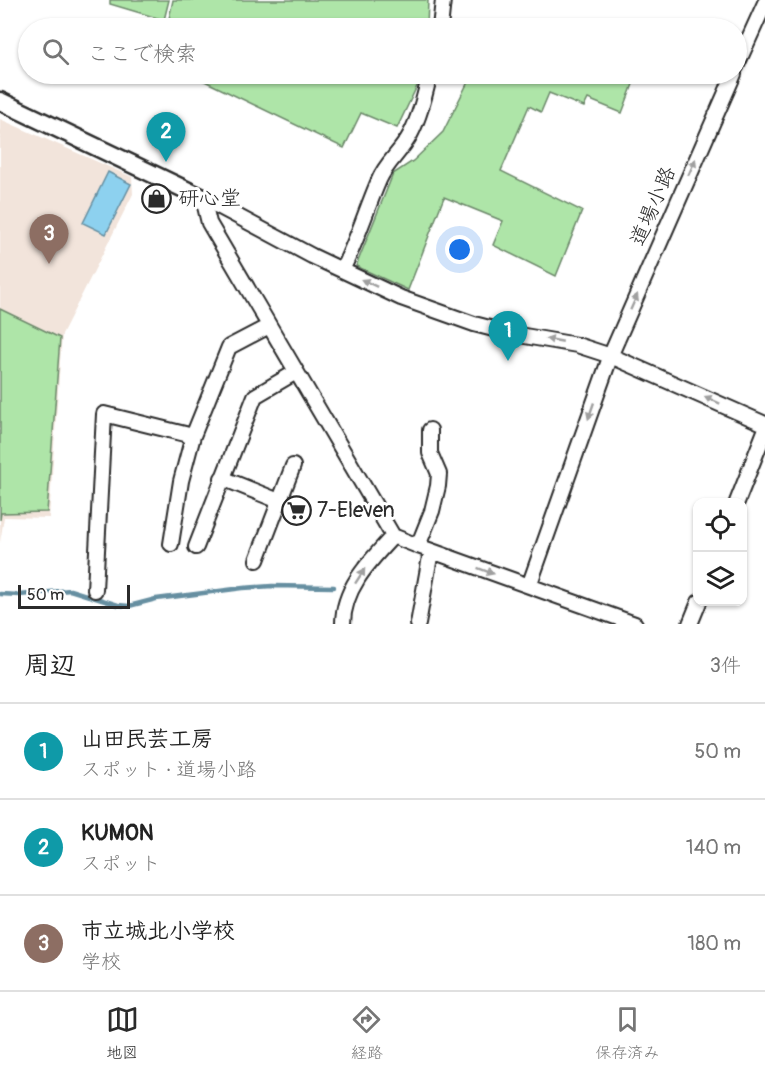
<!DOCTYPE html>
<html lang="ja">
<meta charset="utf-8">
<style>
body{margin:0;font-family:Pangolin,"Klee One",sans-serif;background:#f2f2f2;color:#222}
.controls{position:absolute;right:18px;bottom:18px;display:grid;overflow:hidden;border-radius:12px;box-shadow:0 2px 4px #0004}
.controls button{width:54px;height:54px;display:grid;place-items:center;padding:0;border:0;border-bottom:2px solid #e0e0e0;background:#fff;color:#222;font:30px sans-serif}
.scale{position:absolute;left:18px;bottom:15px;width:112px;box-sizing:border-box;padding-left:6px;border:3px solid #2b2b2b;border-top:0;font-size:16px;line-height:21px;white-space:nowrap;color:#2b2b2b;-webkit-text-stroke:4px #fff;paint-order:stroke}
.you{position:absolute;left:460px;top:250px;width:21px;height:21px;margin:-15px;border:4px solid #fff;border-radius:50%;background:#1a73e8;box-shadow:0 0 0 9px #1a73e833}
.badge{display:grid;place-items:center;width:39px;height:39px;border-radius:50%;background:#2b2b2b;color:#fff;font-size:20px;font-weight:700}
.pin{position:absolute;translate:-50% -50px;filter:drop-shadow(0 2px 3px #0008)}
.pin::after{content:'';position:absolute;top:32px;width:21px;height:18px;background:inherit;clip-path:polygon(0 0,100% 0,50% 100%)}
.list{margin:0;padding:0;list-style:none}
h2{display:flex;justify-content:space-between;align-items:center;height:78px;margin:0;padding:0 24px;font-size:26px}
h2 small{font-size:20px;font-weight:400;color:#767676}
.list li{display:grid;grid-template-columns:39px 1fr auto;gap:18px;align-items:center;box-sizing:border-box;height:96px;padding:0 24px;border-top:2px solid #e0e0e0}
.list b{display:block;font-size:22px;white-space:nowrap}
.list p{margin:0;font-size:20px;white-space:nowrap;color:#767676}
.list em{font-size:20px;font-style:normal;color:#767676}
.icon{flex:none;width:33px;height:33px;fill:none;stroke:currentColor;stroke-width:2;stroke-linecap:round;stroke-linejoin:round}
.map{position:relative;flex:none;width:765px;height:624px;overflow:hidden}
.search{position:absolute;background:#fff;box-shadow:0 2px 4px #0004;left:18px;right:18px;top:18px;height:66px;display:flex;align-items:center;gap:15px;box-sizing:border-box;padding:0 21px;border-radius:33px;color:#767676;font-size:22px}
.sheet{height:366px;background:#fff}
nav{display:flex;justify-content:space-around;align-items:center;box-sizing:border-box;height:84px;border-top:2px solid #e0e0e0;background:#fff;font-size:16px;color:#767676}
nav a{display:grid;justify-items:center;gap:3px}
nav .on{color:#2b2b2b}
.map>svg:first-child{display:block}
.built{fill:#f2e4db}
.green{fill:#aee5a8;stroke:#6c886a;stroke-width:1.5}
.water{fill:#8dd1ef;stroke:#668fa1;stroke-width:1.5}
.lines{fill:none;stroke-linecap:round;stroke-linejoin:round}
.stream{stroke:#668fa1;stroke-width:4.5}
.minor-casing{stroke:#2b2b2b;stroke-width:18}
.tertiary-casing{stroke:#2b2b2b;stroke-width:21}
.minor{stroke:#fff;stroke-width:14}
.tertiary{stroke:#fff;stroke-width:16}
.oneway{fill:#a0a0a0}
.labels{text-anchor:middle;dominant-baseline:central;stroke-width:6;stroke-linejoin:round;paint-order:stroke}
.poi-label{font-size:21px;fill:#2b2b2b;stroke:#fff;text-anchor:start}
.street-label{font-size:21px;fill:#2b2b2b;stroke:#fff}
</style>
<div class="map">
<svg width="765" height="624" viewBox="0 0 765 624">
<rect width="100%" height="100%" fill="#fff"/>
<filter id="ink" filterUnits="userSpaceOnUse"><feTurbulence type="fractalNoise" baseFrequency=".0167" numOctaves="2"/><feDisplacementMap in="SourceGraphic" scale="12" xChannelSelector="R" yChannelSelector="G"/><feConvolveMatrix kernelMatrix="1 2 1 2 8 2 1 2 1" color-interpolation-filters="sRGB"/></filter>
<g filter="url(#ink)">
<path class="built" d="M0,119L132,177L133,194L62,334L49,518L4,517L0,543Z"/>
<path class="green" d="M110,0H169L164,20L110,4Z
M173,0H428L427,28H167Z
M190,74H420L418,84L397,128L361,113L344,148Z
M472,74H622L635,79L622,113L588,99L584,107L549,93L541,112L529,106L501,171L582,211L556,276L493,245L503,221L444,197L408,290L356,266L393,174L413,161L443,132Z
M0,309L60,338L47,512L1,513L0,520Z"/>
<path class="water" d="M108,172L131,184L106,234L83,223Z"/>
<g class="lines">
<path class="stream" d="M0,594L20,595L70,590L118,605L129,606L156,599L243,588L272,586L334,587"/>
<defs>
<path id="minor" d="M440,28L443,0
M736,67L765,3
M203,198L209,223L393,536L418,546L635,624
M203,198L312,256L401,298L474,324L513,334L577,345L611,356L765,424
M342,270C357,241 366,210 379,180C386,163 401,152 410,135C420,116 425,94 430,74
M222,478L279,501
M737,502L765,431
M171,544L181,481L193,436L229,347L269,326
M418,546L432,511L438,486L439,474L430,453V430
M196,547L255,396L296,372
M257,560L293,466
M529,586L612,352L734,74
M95,590L104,414L193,436
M343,624C343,588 370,561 393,536
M418,624L431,551
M690,624L699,602"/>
<path id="tertiary" d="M0,101L203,198"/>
</defs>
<use href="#minor" class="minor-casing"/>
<use href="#tertiary" class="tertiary-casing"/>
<use href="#minor" class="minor"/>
<use href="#tertiary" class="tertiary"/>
</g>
<defs><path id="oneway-solid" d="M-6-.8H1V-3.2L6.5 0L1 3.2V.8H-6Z" transform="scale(1.5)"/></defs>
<g class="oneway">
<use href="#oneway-solid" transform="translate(692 167) rotate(-66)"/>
<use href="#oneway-solid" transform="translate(369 283) rotate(-155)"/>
<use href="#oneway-solid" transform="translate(634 302) rotate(-66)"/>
<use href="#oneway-solid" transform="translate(554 340) rotate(-169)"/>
<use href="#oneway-solid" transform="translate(712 400) rotate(-156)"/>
<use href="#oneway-solid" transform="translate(591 411) rotate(109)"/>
<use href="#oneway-solid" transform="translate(486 571) rotate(20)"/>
<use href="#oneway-solid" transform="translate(360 576) rotate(-57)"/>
</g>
</g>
<defs>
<symbol id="shop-ring" viewBox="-11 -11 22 22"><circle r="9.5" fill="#fff" stroke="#2b2b2b" stroke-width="1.5"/><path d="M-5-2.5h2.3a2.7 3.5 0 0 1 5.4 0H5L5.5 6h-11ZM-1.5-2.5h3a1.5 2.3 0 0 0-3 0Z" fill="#2b2b2b"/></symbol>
<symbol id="supermarket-ring" viewBox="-11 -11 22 22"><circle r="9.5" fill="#fff" stroke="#2b2b2b" stroke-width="1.5"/><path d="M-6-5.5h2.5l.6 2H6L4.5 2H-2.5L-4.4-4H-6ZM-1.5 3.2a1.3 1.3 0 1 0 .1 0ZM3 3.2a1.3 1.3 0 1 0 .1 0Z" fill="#2b2b2b"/></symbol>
</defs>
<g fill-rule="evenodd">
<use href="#shop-ring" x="140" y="182" width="33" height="33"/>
<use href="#supermarket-ring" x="280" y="494" width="33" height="33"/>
</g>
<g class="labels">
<g class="poi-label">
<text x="178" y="198">研心堂</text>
<text x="317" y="510">7-Eleven</text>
</g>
<g class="street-label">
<text transform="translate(653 206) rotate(-67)">道場小路</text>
</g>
</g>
</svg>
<div class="controls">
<button><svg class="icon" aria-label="locate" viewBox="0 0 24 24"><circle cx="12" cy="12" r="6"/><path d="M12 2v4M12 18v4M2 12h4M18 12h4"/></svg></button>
<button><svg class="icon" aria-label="layers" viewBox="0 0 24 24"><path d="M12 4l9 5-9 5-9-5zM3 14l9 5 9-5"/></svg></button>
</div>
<div class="scale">50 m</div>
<div class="you"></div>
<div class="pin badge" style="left:508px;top:361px;background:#0f9aa8">1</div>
<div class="pin badge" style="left:166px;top:162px;background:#0f9aa8">2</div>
<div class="pin badge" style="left:49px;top:264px;background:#8d6e63">3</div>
<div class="search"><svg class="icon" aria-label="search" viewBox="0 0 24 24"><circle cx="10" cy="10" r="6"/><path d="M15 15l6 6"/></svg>ここで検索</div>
</div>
<section class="sheet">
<h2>周辺<small>3件</small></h2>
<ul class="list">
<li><span class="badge" style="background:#0f9aa8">1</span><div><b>山田民芸工房</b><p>スポット · 道場小路</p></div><em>50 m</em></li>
<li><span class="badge" style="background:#0f9aa8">2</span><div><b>KUMON</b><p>スポット</p></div><em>140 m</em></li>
<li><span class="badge" style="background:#8d6e63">3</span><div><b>市立城北小学校</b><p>学校</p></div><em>180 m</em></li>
</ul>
</section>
<nav>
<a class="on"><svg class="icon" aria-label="map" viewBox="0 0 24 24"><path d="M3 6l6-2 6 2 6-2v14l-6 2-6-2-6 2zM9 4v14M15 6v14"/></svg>地図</a>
<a><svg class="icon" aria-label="directions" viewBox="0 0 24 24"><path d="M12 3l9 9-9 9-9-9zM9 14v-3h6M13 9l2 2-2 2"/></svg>経路</a>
<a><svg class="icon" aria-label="saved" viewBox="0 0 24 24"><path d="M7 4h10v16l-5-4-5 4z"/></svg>保存済み</a>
</nav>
